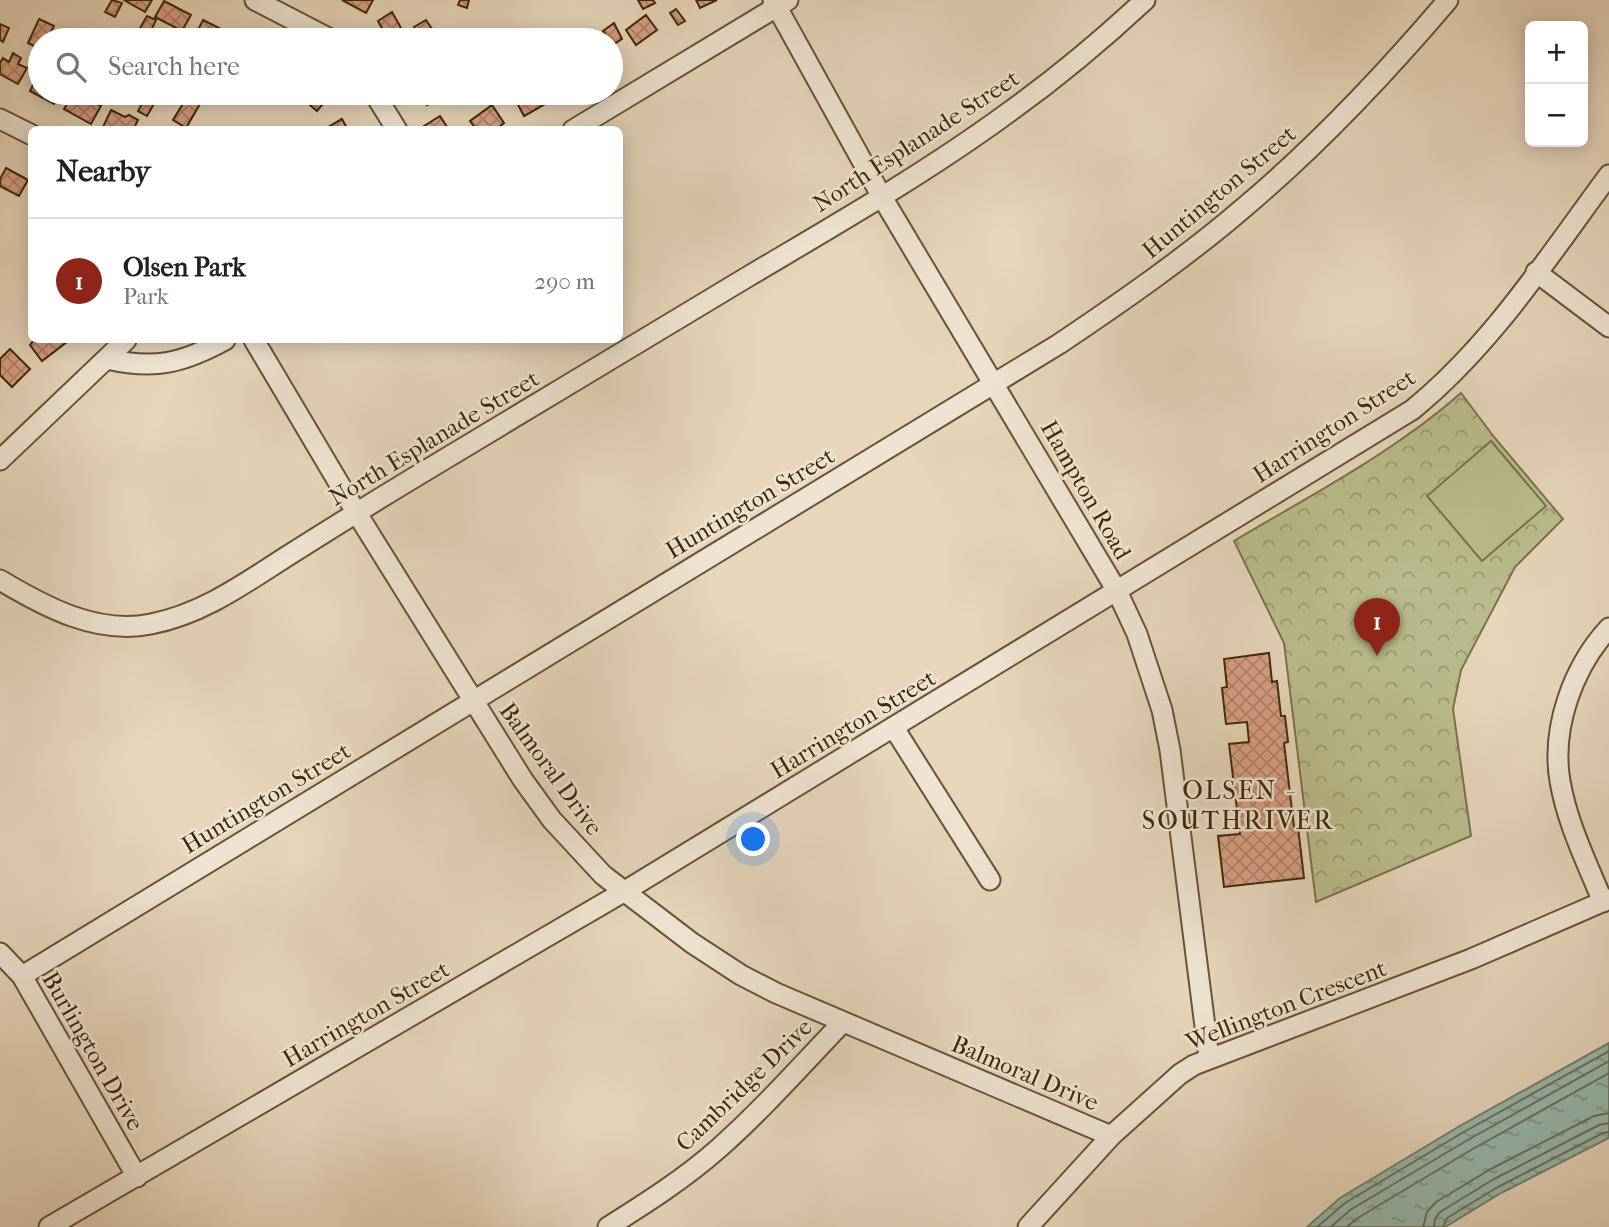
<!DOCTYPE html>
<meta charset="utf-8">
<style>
body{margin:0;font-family:"IM FELL French Canon",serif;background:#f6f6f6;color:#202124}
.controls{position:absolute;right:21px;top:21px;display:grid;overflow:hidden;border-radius:10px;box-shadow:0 4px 18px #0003}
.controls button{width:63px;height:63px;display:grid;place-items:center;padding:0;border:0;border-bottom:2px solid #e0e0e0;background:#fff;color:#202124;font:35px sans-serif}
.you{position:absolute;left:754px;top:840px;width:24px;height:24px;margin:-18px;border:5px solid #fff;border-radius:50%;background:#1a73e8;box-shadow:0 0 0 10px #1a73e833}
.badge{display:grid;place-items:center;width:46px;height:46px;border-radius:50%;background:#8f2418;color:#fff;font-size:23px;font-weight:700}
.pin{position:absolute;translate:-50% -58px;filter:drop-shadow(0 2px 4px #0008)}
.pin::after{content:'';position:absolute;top:37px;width:24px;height:21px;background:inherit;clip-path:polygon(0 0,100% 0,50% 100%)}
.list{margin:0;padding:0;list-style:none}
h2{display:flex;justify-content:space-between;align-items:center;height:91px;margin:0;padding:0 28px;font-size:30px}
h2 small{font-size:23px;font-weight:400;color:#757577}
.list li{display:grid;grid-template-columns:46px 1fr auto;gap:21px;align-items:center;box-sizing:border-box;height:126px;padding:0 28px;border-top:2px solid #e0e0e0}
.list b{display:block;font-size:26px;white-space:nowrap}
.list p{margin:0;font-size:23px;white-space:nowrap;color:#757577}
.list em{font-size:23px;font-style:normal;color:#757577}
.icon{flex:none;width:38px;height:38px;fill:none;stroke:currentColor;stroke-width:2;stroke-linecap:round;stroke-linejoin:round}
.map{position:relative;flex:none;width:1609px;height:1227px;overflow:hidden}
.search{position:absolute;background:#fff;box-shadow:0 4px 18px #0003;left:28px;top:28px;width:595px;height:77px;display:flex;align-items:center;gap:18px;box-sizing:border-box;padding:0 24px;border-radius:38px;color:#757577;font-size:26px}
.panel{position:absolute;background:#fff;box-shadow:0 4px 18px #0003;left:28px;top:126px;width:595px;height:217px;border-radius:10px}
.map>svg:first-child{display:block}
.park{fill:url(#park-crowns);stroke:#7c724a;stroke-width:2}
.pitch{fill:#babc8d;stroke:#7c724a;stroke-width:2}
.water{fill:url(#water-ripples);stroke:#737f6b;stroke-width:2}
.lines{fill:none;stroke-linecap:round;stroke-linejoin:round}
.shore{stroke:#6a715a;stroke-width:2}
.building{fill:url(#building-cross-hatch);stroke:#3e2906;stroke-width:2}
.minor-casing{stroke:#685434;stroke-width:23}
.minor{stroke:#efe4d3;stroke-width:19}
.labels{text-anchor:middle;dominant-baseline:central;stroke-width:5;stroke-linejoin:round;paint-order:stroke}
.street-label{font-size:24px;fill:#3e2906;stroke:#efe4d3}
.neighbourhood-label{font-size:26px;letter-spacing:2px;fill:#3e2906;stroke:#efe4d3}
</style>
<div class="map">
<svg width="1609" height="1227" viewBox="0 0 1609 1227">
<defs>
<pattern id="park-crowns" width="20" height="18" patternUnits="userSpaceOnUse" patternTransform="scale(1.75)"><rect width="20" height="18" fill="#babc8d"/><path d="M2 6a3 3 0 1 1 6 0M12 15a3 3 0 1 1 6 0" fill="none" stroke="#999971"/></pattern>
<pattern id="water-ripples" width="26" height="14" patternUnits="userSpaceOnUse" patternTransform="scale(1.75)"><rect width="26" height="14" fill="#97b9af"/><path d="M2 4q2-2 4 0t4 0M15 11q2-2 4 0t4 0" fill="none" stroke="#7d968c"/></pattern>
<pattern id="building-cross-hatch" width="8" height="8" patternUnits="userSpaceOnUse" patternTransform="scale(1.75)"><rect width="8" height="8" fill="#d99f85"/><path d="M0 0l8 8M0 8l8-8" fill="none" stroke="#b1826b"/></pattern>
</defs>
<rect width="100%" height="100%" fill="#e7d6bc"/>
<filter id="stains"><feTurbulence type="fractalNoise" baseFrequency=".00286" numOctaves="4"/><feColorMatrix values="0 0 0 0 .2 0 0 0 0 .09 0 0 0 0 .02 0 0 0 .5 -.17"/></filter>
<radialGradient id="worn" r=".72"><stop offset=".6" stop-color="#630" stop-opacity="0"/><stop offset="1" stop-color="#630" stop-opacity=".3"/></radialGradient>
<path class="park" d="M1461,393L1494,437L1563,519L1515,567L1461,670L1453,709L1471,836L1316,902L1284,643L1234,541C1311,495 1393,453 1461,393Z"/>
<path class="pitch" d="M1491,441L1546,506L1482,561L1427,496Z"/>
<path class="water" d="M1609,1043V1138L1501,1193L1445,1227H1307L1340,1198L1458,1127Z"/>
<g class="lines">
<path class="shore" d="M1317,1227L1345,1203L1462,1133L1609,1051
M1331,1227L1350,1210L1466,1141L1609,1061
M1347,1227L1356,1219L1471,1150L1609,1073
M1423,1227L1427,1212L1436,1202L1489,1170L1594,1116L1609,1113
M1434,1227L1435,1219L1440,1212L1494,1179L1599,1125L1609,1123
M1443,1227L1447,1218L1498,1187L1603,1133L1609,1132"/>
</g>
<path class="building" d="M112,0L122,3L115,17L105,12Z
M124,0H152L145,12Z
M342,0H373L366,13Z
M460,0H469L467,8L458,5Z
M638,0H653L655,3L643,9Z
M696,0H717L700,8Z
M164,1L191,15L182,31L155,17Z
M676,9L685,21L678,25L670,13Z
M392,12L405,35L396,40H384L382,36L385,34L378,21Z
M646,15L657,30L636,45L626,30Z
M147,16L156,20L150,33L140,28Z
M39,19L54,26L47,40H40V49L28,43Z
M203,20L227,32L223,40H193Z
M426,20L432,29L420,36L414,27Z
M614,23L622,39L613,45L603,31Z
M0,24L9,28L3,42L0,40Z
M611,42L620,56L611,62Z
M13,53L21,58L18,64L27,68L18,84L0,74V63L3,58L9,62Z
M40,71V93H60L54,104L30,91Z
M73,93L82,97L85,93H94L90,100L101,106L91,124L64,109Z
M148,93L159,95L147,116L138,111Z
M296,93H332L317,111Z
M419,93H443L444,94L427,105Z
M483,93H499L488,100Z
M528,93H539L545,104L524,116L515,99Z
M187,97L200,104L186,128L173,120Z
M492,105L504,123L495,130H477L470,121Z
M111,110L125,117L129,115L138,120L133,130L102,129Z
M440,116L449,130H426L424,126Z
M342,119L348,130H323Z
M6,168L28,180L19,196L0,186V179Z
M34,340H65L67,342L42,361L30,345Z
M10,349L30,369L12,387L0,375V359Z
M1269,653L1272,682L1277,681L1281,716H1285L1288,742L1284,743L1294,827H1298L1304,878L1224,887L1218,836L1240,834L1229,744L1249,742L1247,722L1226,724L1222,688L1227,687L1224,659Z"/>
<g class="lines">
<defs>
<path id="minor" d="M255,0L332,40
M773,0L882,197L1117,591L1137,634L1162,710L1170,750L1209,1058
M374,93L397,130
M0,119L32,135
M573,130L788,0
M1536,272L1609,327
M254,340L356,512L523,780L552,820L603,875L692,943L741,975L776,993L1111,1136
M107,359C155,370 183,363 225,340
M0,460L126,340
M0,580C45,607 97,635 151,624C203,614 245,583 289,555C330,529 372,503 415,477C526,410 638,343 749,276C835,225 924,174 1005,115C1054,80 1101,41 1145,0
M894,728L990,880
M1603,902C1587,863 1567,823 1560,781C1551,728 1573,667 1609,628
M0,953L22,976L137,1177
M22,976L1059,344C1123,301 1188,256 1247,205C1320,143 1386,73 1448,0
M49,1227L625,891L1412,410C1492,345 1548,257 1609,175
M608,1227C646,1203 684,1179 718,1149C762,1110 801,1066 842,1023
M1028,1227L1111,1136L1180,1074L1194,1065L1471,959L1609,899"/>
</defs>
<use href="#minor" class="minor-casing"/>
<use href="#minor" class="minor"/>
</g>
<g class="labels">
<g class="street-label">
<text transform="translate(916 141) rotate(-33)">North Esplanade Street</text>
<text transform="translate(1219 192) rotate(-40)">Huntington Street</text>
<text transform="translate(1334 426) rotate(-33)">Harrington Street</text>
<text transform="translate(434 438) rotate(-31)">North Esplanade Street</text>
<text transform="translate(1086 490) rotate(60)">Hampton Road</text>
<text transform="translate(750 503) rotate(-31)">Huntington Street</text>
<text transform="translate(853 724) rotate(-31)">Harrington Street</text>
<text transform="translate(551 769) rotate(54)">Balmoral Drive</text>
<text transform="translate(266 798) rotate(-31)">Huntington Street</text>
<text transform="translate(1286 1005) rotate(-21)">Wellington Crescent</text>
<text transform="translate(366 1014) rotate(-30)">Harrington Street</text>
<text transform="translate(93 1051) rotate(60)">Burlington Drive</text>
<text transform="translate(1025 1073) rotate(23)">Balmoral Drive</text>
<text transform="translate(744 1085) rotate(-44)">Cambridge Drive</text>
</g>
<g class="neighbourhood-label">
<text x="1238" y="790">OLSEN -<tspan x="1238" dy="30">SOUTHRIVER</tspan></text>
</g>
</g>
<rect width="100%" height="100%" filter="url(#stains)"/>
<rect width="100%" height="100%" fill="url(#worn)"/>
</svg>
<div class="controls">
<button>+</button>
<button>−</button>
</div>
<div class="you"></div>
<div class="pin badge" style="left:1377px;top:656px">1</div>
<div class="search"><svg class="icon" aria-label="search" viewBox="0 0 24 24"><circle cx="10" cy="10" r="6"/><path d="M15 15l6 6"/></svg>Search here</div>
<section class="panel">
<h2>Nearby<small></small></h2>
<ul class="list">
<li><span class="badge">1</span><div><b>Olsen Park</b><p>Park</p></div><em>290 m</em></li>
</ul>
</section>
</div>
